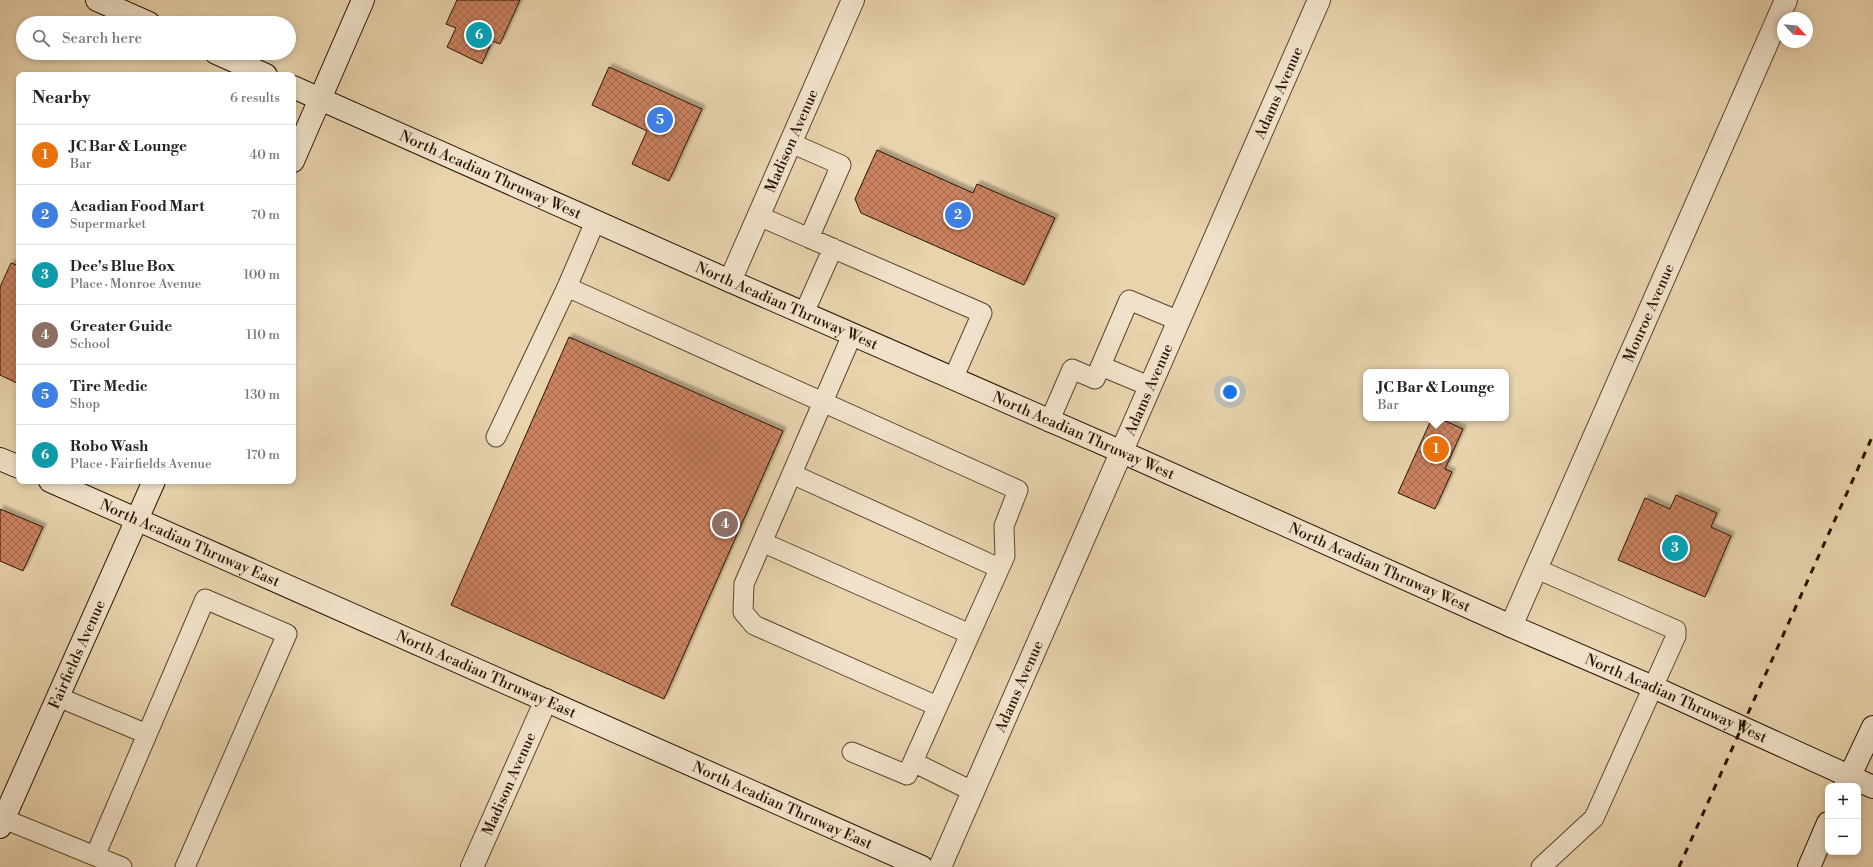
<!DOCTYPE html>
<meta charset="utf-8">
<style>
body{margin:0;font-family:"Libre Bodoni",serif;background:#f2f2f2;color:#222}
.controls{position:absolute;right:12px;bottom:12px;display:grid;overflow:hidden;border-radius:8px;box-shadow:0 2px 6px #0003}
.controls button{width:36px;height:36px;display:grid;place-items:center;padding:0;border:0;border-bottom:1px solid #e0e0e0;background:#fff;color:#222;font:20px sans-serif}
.compass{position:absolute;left:1777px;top:12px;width:36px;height:36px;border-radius:50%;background:#fff;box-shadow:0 2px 6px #0003;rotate:116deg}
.you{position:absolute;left:1230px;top:392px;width:14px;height:14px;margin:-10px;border:3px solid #fff;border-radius:50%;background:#1a73e8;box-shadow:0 0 0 6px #1a73e833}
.badge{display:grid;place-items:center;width:26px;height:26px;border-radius:50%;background:#b45309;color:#fff;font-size:13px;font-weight:700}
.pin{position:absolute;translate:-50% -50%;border:2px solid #fff;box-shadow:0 1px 4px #0006}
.popup{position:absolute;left:1363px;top:369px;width:146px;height:52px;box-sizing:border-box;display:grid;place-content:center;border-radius:8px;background:#fff;filter:drop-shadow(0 1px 3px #0005);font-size:13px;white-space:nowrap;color:#767676}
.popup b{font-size:15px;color:#222}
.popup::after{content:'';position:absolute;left:50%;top:100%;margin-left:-8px;border:8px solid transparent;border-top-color:#fff}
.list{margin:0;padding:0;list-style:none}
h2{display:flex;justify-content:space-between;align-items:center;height:52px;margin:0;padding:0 16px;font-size:17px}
h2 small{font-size:13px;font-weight:400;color:#767676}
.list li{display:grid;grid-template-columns:26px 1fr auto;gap:12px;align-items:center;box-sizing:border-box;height:60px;padding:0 16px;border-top:1px solid #e0e0e0}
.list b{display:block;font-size:15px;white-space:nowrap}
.list p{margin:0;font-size:13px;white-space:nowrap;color:#767676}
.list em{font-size:13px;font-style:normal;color:#767676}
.icon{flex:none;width:22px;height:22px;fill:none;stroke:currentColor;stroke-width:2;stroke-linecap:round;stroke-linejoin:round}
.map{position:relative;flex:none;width:1873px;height:867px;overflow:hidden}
.search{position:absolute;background:#fff;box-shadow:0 2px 6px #0003;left:16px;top:16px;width:280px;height:44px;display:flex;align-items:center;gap:10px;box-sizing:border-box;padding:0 14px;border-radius:22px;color:#767676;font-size:15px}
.panel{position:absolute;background:#fff;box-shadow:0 2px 6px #0003;left:16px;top:72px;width:280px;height:412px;border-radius:8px}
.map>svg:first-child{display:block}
.building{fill:url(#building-cross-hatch);stroke:#291400;filter:url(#shadow)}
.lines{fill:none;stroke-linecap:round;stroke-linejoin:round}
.lane-casing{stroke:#59442b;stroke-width:21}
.street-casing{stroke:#59442b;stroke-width:24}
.secondary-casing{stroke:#291400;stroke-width:24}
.lane{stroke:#f0e2ca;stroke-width:19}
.street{stroke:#f0e2ca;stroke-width:22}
.secondary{stroke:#f0e2ca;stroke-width:22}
.rail{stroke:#291400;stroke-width:3;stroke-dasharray:7 7;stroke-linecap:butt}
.labels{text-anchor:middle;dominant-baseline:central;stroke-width:4;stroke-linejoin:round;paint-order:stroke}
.street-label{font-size:15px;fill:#291400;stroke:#f0e2ca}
</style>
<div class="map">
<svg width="1873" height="867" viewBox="0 0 1873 867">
<defs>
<pattern id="building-cross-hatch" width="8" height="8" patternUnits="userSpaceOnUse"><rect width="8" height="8" fill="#cb8260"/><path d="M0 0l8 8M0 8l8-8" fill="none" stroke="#a5694d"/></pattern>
<filter id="shadow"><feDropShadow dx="3.5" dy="-3.5" stdDeviation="1" flood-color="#0004"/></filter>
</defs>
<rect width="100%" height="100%" fill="#e8d3ad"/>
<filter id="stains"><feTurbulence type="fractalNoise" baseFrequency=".005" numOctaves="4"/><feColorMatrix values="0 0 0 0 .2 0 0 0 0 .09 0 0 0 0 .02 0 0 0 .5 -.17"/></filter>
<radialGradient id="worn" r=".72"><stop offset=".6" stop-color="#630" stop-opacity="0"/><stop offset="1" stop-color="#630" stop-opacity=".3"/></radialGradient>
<path class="building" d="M457,0H520L500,44L492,41L482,64L447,47L456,28L446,24Z
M609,67L702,109L669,181L632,164L647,131L592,105Z
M877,150L973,193L977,184L1055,218L1024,285L861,213L855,199Z
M11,263L19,266V384L0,375V287Z
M569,337L783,431L664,699L451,605Z
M1432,418H1439L1463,429L1445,469L1452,472L1435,509L1398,493Z
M1676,495L1717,513L1711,527L1731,536L1705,597L1618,560L1645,498L1670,509Z
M0,509L43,527L23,571L0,561Z"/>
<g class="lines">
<defs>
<path id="lane" d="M791,143L841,165L809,238L982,313L953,379
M759,216L809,238
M567,287L1018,490L1004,526L1005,556L907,775L852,752
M804,313L833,248
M852,335L744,584L743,612L754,625L937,706
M1101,366L1151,387
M1049,422L1072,369L1095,379L1129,300L1179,321
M496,437L567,287L595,222
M792,474L999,568
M762,542L970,634
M1537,569L1676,630V636L1594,818L1541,867
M58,697L147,734
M913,762L974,792
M4,819L122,867
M95,856L205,599L287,634L185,867"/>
<g id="street">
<path id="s1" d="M730,281L853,0"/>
<path id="s2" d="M1511,626L1786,0"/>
<path id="s3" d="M472,867L546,700"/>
<path id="s4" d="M940,867L1319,0"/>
</g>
<g id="secondary">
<path d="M97,0L149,23"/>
<path d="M216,53L266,75"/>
<path id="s5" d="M293,87L730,281L1122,452L1511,626L1653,687L1873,787"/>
<path d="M293,161L363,0"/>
<path d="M0,459L19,467"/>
<path id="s6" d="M50,481L922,867"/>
<path d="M1845,786L1873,727"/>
<path id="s7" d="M0,827L154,481"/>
<path d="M1809,867L1828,823"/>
</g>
</defs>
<use href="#lane" class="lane-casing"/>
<use href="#street" class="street-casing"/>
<use href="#secondary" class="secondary-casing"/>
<use href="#lane" class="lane"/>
<use href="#street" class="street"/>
<use href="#secondary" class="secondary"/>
<path class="rail" d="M1679,867L1873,435"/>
</g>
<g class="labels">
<g class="street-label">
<text stroke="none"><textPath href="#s4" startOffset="845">Adams Avenue</textPath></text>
<text stroke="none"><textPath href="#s1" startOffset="153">Madison Avenue</textPath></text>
<text stroke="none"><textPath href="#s5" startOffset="216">North Acadian Thruway West</textPath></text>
<text stroke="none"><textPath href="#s5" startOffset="540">North Acadian Thruway West</textPath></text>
<text stroke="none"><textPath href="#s2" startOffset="342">Monroe Avenue</textPath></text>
<text stroke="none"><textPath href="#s4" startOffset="521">Adams Avenue</textPath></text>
<text stroke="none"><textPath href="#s5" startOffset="864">North Acadian Thruway West</textPath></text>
<text stroke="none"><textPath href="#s6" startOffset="153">North Acadian Thruway East</textPath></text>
<text stroke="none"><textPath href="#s5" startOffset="1188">North Acadian Thruway West</textPath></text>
<text stroke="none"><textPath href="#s7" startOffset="189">Fairfields Avenue</textPath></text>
<text stroke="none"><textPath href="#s6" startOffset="477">North Acadian Thruway East</textPath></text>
<text stroke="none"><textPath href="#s4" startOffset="197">Adams Avenue</textPath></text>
<text stroke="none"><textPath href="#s5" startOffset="1512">North Acadian Thruway West</textPath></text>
<text stroke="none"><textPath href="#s3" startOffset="91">Madison Avenue</textPath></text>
<text stroke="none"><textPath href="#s6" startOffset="801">North Acadian Thruway East</textPath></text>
</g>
</g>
<rect width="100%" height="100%" filter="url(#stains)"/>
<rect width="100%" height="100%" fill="url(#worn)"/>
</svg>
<div class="controls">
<button>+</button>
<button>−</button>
</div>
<svg class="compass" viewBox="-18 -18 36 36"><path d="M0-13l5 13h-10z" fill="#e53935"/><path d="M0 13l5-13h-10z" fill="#767676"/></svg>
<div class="you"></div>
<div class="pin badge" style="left:1436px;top:449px;background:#e8710a">1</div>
<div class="popup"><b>JC Bar &amp; Lounge</b>Bar</div>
<div class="pin badge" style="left:958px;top:215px;background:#3f7fe0">2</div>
<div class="pin badge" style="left:1675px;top:548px;background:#0f9aa8">3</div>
<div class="pin badge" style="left:725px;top:524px;background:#8d6e63">4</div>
<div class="pin badge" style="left:660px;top:120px;background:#3f7fe0">5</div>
<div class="pin badge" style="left:479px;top:35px;background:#0f9aa8">6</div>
<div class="search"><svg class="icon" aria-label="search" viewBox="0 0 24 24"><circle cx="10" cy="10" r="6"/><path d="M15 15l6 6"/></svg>Search here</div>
<section class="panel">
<h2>Nearby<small>6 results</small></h2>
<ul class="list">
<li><span class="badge" style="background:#e8710a">1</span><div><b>JC Bar &amp; Lounge</b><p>Bar</p></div><em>40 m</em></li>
<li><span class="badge" style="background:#3f7fe0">2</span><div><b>Acadian Food Mart</b><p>Supermarket</p></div><em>70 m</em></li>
<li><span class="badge" style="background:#0f9aa8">3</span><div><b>Dee's Blue Box</b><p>Place · Monroe Avenue</p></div><em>100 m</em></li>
<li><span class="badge" style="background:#8d6e63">4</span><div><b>Greater Guide</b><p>School</p></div><em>110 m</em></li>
<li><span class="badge" style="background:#3f7fe0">5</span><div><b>Tire Medic</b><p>Shop</p></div><em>130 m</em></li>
<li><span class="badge" style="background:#0f9aa8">6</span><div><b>Robo Wash</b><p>Place · Fairfields Avenue</p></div><em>170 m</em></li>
</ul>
</section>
</div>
